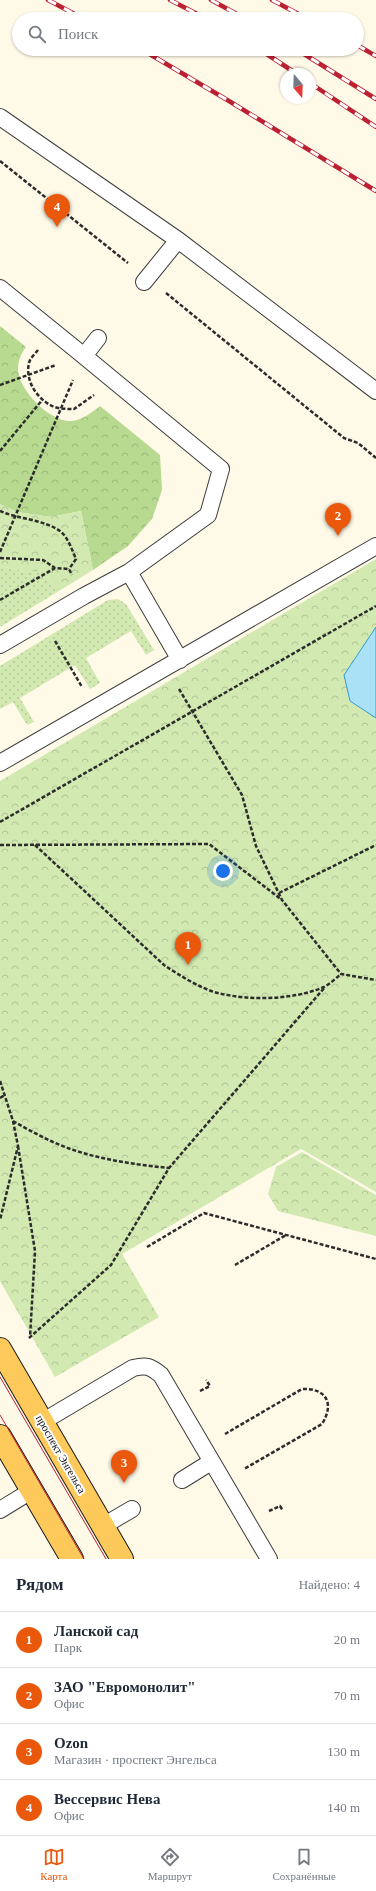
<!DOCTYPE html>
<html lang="ru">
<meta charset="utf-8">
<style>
body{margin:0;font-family:"Times New Roman",serif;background:#f6f6f7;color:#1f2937}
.compass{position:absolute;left:280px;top:68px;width:36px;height:36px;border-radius:50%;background:#fff;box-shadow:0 1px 3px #0004;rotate:161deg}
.you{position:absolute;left:223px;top:871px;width:14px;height:14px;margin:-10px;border:3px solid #fff;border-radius:50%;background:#1a73e8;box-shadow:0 0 0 6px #1a73e833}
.badge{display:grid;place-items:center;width:26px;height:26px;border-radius:50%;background:#ea580c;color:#fff;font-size:13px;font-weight:700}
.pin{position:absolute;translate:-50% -33px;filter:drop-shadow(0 1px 2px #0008)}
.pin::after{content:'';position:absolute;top:21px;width:14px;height:12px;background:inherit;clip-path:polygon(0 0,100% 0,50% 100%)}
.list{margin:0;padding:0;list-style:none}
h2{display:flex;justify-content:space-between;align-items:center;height:52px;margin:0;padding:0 16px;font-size:17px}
h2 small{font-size:13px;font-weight:400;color:#747a83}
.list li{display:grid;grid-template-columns:26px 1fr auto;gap:12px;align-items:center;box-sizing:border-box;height:56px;padding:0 16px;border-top:1px solid #e0e1e3}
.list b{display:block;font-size:15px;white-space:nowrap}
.list p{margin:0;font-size:13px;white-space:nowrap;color:#747a83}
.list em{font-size:13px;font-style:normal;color:#747a83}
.icon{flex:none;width:22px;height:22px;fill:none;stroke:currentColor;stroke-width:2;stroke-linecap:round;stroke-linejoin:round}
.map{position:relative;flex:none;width:376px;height:1559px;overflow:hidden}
.search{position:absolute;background:#fff;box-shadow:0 1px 3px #0004;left:12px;right:12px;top:12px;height:44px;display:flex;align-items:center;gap:10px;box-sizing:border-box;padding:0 14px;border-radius:22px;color:#747a83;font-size:15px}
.sheet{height:276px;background:#fff}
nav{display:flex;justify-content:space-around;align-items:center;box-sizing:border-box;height:56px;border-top:1px solid #e0e1e3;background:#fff;font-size:11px;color:#747a83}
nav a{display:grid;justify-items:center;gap:2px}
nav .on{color:#ea580c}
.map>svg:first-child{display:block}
.grass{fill:url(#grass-dots)}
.forest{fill:url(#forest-crowns)}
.park{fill:url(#park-crowns)}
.water{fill:#abe1f7;stroke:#309cd0}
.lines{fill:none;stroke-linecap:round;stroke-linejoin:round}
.lane-casing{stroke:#3d3d3d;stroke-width:18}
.primary-casing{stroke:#1b1b1b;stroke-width:24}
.path{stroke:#2c2c2c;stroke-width:2.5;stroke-dasharray:4 2;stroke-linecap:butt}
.lane{stroke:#fff;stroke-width:16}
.primary{stroke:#fcc95a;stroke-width:22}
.tram{stroke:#bc2033;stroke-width:1}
.rail-casing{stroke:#bc2033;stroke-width:4.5}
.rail{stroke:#fff;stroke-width:3;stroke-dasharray:9;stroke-linecap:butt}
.labels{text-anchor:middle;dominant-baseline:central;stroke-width:4;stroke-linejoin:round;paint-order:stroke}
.street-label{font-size:11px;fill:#0a0a0a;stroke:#fff}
</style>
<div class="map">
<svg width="376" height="1559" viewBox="0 0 376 1559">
<defs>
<pattern id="grass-dots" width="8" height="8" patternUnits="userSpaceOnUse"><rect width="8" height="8" fill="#d2e9b1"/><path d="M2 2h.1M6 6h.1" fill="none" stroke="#b3c697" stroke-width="1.8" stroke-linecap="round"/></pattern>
<pattern id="forest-crowns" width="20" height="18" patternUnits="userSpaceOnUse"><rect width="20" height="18" fill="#b7da90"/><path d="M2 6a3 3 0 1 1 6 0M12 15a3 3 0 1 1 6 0" fill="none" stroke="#9cba7b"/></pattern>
<pattern id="park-crowns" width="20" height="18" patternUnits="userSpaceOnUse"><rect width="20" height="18" fill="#d2e9b1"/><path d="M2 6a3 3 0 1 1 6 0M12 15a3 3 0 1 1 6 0" fill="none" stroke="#b3c697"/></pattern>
</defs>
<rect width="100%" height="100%" fill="#fff9e7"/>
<path class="grass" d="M0,566L23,571H42L59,591L0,627Z
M118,599L126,604L154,650L146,655L131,631L86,658L100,683L90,689L75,665L20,698L34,722L27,725L13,702L0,709V666L108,600Z"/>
<path class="forest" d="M0,326L26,347C21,354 18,360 18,370C19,390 49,421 70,421C81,421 91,413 100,406L160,455L162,490L152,519L128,546L93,570L81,511L51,517L17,512L0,504Z"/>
<path class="park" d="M0,504L17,512L51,517L81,511L93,570L59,591L42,571H23L0,566Z
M376,559V1192L301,1149L122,1254L159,1317L55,1377L0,1281V781Z
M302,1152L376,1195V1236L278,1211L268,1194L276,1167Z"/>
<path class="water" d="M376,627V718L350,701L344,675Z"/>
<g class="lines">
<defs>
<path id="lane" d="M0,117L178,240L376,391
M144,282L178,240
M0,288L84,356L98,338
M129,572L180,660
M0,645L84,596L129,572L208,515L221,469L84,356
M0,763L376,546
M42,1422L133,1368C147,1365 150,1366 161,1375L269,1559
M182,1480L211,1462
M0,1510L31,1491
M103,1526L132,1509"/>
<path id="primary" d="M0,1349L122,1559
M0,1436L72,1559"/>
</defs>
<use href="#lane" class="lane-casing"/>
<use href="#primary" class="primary-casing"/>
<path class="path" d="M0,161L128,263
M166,293L344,438L358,443L376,458
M38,350C35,354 30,358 29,363C25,380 36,398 52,406C58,409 67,409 74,409L94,395
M0,385L56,365
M0,451L43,399
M0,511C18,519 45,520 60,531C68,537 72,550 76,559L69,569
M0,552L73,380
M0,558L43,560L55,568L69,569L72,575
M0,600L55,568
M55,641L82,687
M179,689L242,795L256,846L282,900L341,974L376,980
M0,822L376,606
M0,845L209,844L282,900
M35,845L164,965C179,975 201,989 218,993C250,1001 293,1000 324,987C330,984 336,978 341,974
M279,893L376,845
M0,1081L13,1121L18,1146L0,1220
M0,1098L5,1095
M13,1121C25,1128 38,1135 51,1141C87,1158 130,1164 169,1168
M18,1146L35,1251L30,1337
M147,1247L204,1213L376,1259
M235,1265L286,1235
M29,1338L111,1265L169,1168L325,987
M200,1391L210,1386L206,1380
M225,1434L302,1389C326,1388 335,1403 322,1424L244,1469
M269,1511L280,1506L283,1511"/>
<use href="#lane" class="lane"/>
<use href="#primary" class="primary"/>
<path class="tram" d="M0,1377L106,1559
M0,1415L84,1559"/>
<defs>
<path id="rail" d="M48,0L84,19
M170,0L207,19
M211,0L246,19
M272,0L308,19
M357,45L376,56
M141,49L229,101L376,191
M259,49L297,74
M296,49L376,99
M310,83L376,127"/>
</defs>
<use href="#rail" class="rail-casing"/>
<use href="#rail" class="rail"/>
</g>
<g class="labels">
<g class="street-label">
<text transform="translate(61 1454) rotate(60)">проспект Энгельса</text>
</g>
</g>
</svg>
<svg class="compass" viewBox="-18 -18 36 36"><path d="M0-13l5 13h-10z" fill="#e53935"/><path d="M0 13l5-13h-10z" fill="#747a83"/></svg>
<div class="you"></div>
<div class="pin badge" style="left:188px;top:965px">1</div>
<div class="pin badge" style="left:338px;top:536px">2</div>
<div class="pin badge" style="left:124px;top:1483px">3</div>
<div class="pin badge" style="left:57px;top:227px">4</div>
<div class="search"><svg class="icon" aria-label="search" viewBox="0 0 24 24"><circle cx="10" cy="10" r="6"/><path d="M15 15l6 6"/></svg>Поиск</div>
</div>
<section class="sheet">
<h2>Рядом<small>Найдено: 4</small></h2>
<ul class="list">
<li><span class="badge">1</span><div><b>Ланской сад</b><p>Парк</p></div><em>20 m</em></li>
<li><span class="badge">2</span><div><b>ЗАО &quot;Евромонолит&quot;</b><p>Офис</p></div><em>70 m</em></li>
<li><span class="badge">3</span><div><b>Ozon</b><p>Магазин · проспект Энгельса</p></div><em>130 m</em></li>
<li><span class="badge">4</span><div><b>Вессервис Нева</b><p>Офис</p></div><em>140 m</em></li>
</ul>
</section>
<nav>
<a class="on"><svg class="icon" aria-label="map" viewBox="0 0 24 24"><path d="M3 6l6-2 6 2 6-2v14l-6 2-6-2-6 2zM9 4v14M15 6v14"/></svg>Карта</a>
<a><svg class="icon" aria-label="directions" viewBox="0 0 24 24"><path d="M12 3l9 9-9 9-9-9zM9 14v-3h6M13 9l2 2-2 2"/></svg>Маршрут</a>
<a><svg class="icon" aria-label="saved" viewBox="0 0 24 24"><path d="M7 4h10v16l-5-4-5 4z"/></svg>Сохранённые</a>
</nav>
